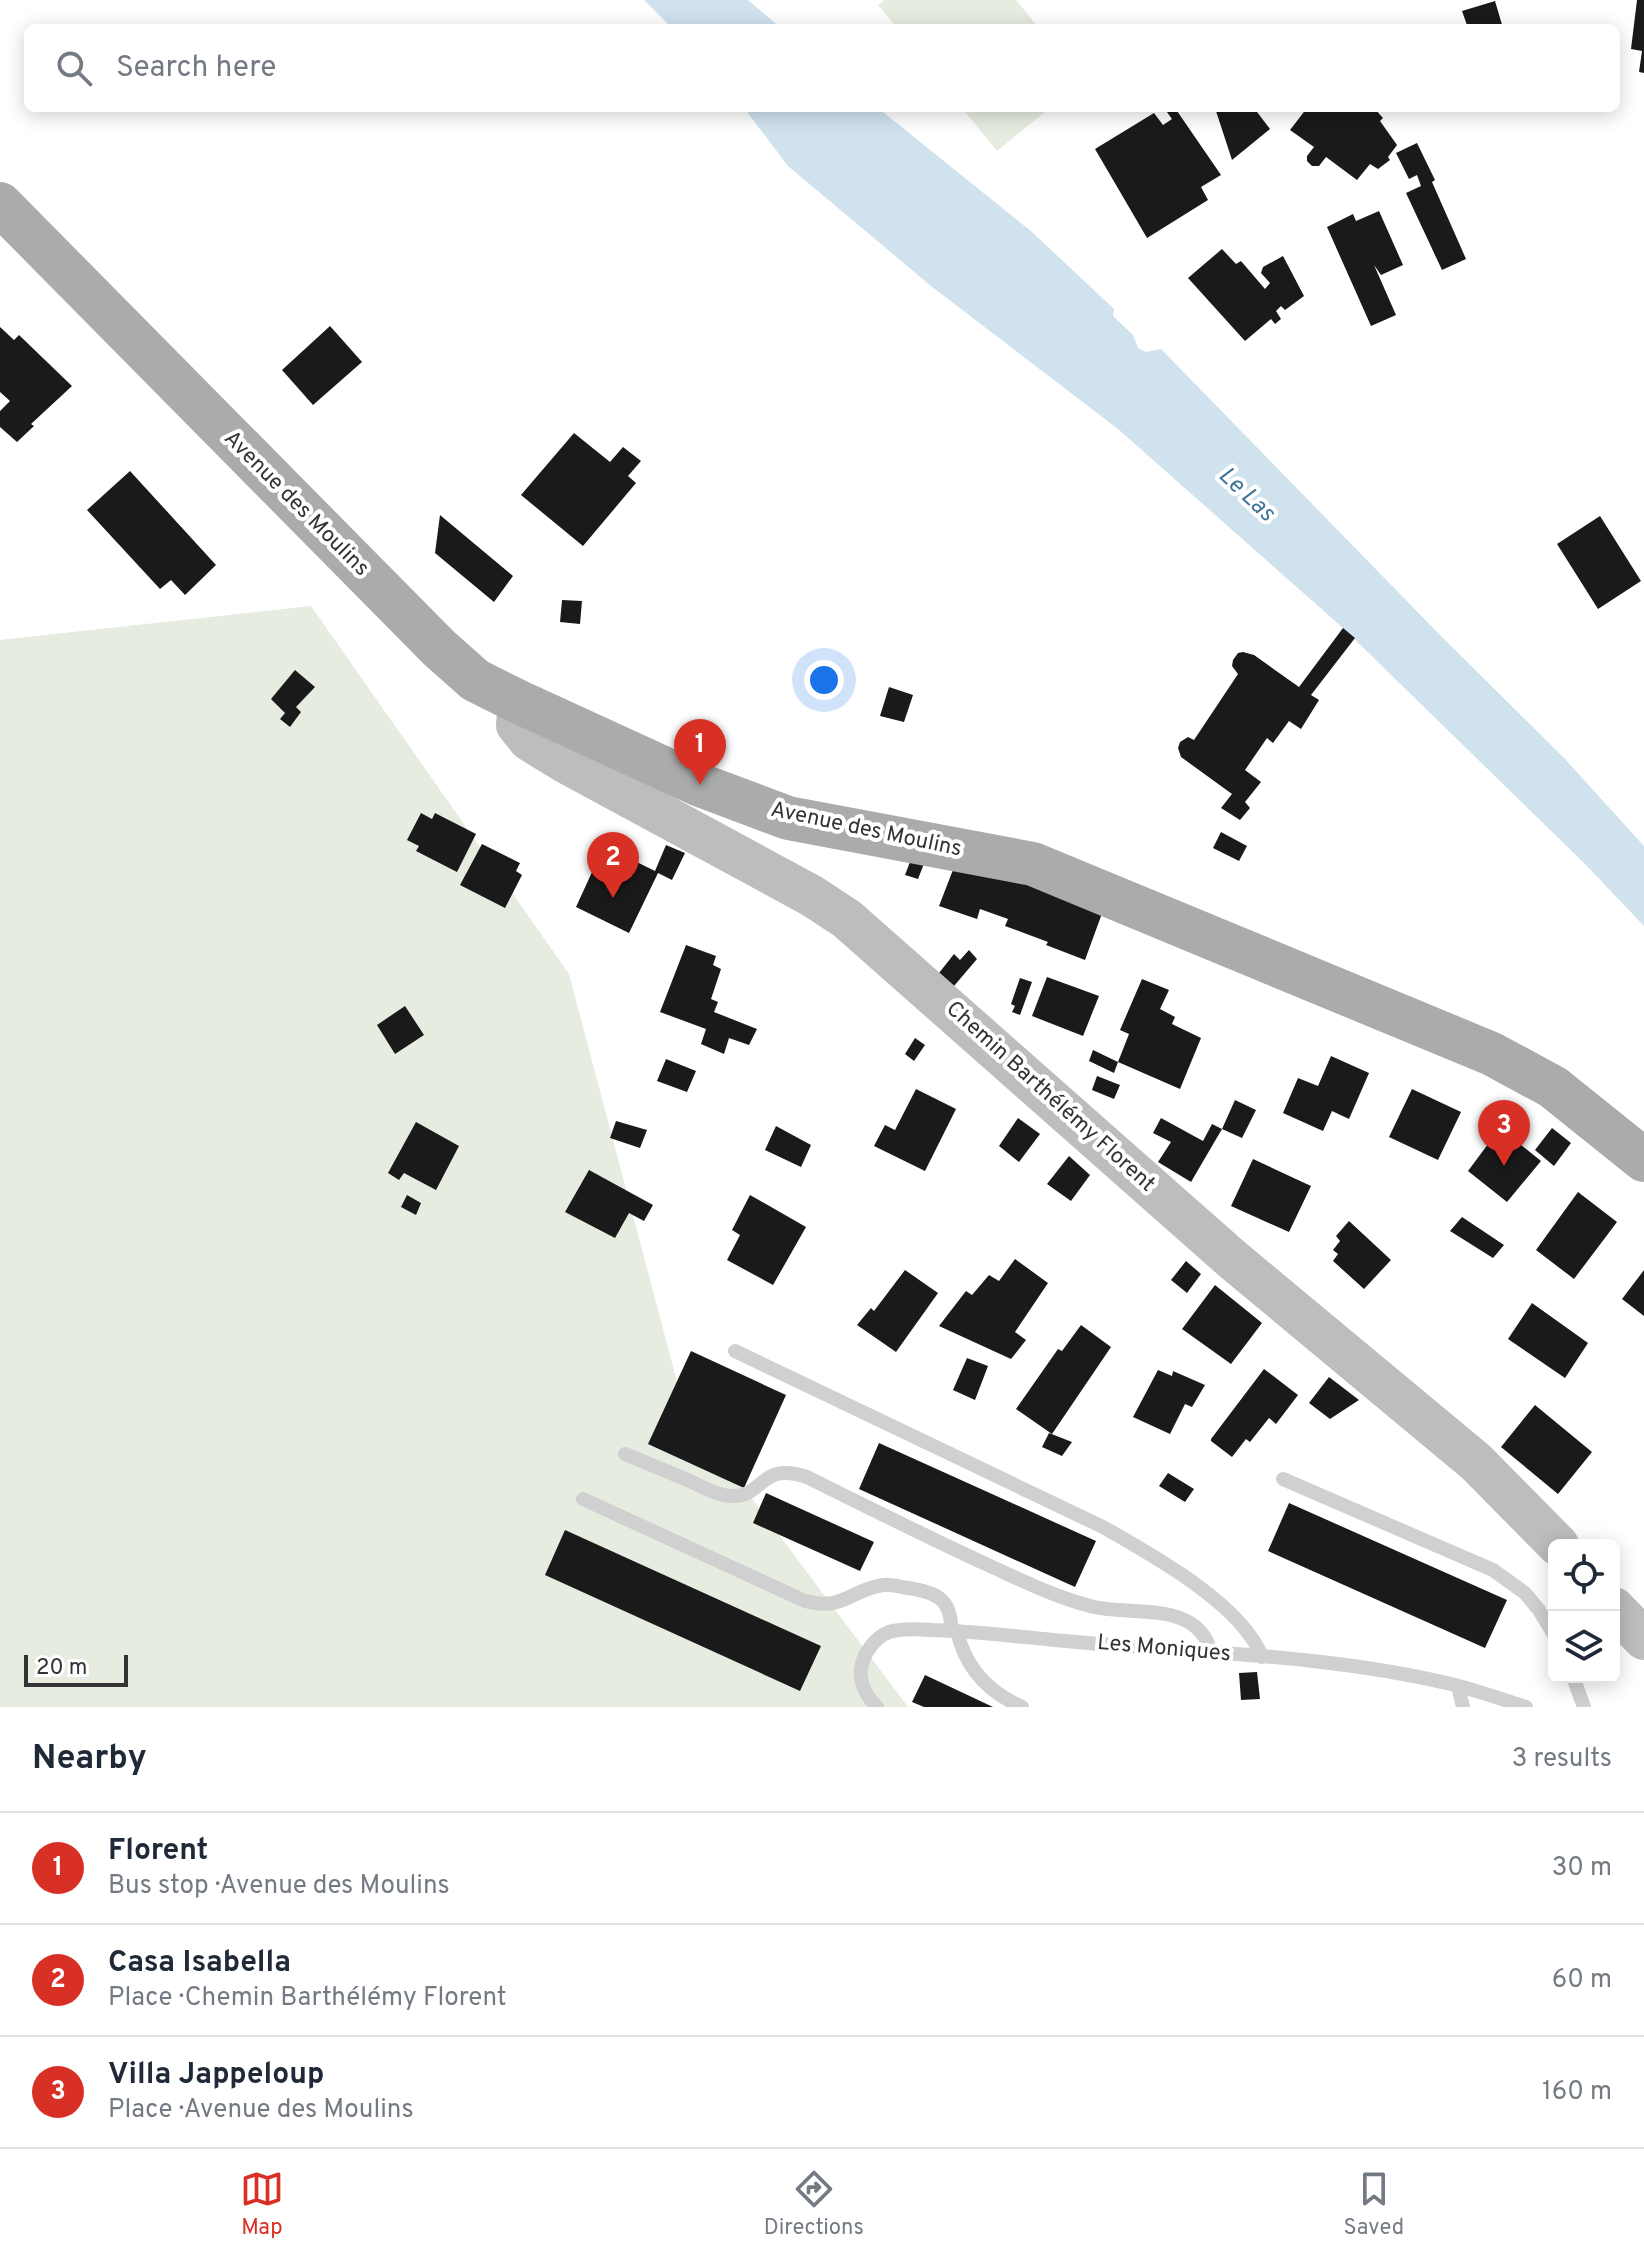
<!DOCTYPE html>
<meta charset="utf-8">
<style>
body{margin:0;font-family:Overpass,sans-serif;background:#f6f6f7;color:#1f2937}
.controls{position:absolute;right:24px;bottom:24px;display:grid;overflow:hidden;border-radius:12px;box-shadow:0 4px 20px #0003}
.controls button{width:72px;height:72px;display:grid;place-items:center;padding:0;border:0;border-bottom:2px solid #e0e1e3;background:#fff;color:#1f2937;font:40px sans-serif}
.scale{position:absolute;left:24px;bottom:20px;width:104px;box-sizing:border-box;padding-left:8px;border:4px solid #333;border-top:0;font-size:22px;line-height:28px;white-space:nowrap;color:#333;-webkit-text-stroke:6px #fff;paint-order:stroke}
.you{position:absolute;left:824px;top:680px;width:28px;height:28px;margin:-20px;border:6px solid #fff;border-radius:50%;background:#1a73e8;box-shadow:0 0 0 12px #1a73e833}
.badge{display:grid;place-items:center;width:52px;height:52px;border-radius:50%;background:#d93025;color:#fff;font-size:26px;font-weight:700}
.pin{position:absolute;translate:-50% -66px;filter:drop-shadow(0 2px 4px #0008)}
.pin::after{content:'';position:absolute;top:42px;width:28px;height:24px;background:inherit;clip-path:polygon(0 0,100% 0,50% 100%)}
.list{margin:0;padding:0;list-style:none}
h2{display:flex;justify-content:space-between;align-items:center;height:104px;margin:0;padding:0 32px;font-size:34px}
h2 small{font-size:26px;font-weight:400;color:#747a83}
.list li{display:grid;grid-template-columns:52px 1fr auto;gap:24px;align-items:center;box-sizing:border-box;height:112px;padding:0 32px;border-top:2px solid #e0e1e3}
.list b{display:block;font-size:30px;white-space:nowrap}
.list p{margin:0;font-size:26px;white-space:nowrap;color:#747a83}
.list em{font-size:26px;font-style:normal;color:#747a83}
.icon{flex:none;width:44px;height:44px;fill:none;stroke:currentColor;stroke-width:2;stroke-linecap:round;stroke-linejoin:round}
.map{position:relative;flex:none;width:1644px;height:1707px;overflow:hidden}
.search{position:absolute;background:#fff;box-shadow:0 4px 20px #0003;left:24px;right:24px;top:24px;height:88px;display:flex;align-items:center;gap:20px;box-sizing:border-box;padding:0 28px;border-radius:12px;color:#747a83;font-size:30px}
.sheet{height:440px;background:#fff}
nav{display:flex;justify-content:space-around;align-items:center;box-sizing:border-box;height:112px;border-top:2px solid #e0e1e3;background:#fff;font-size:22px;color:#747a83}
nav a{display:grid;justify-items:center;gap:4px}
nav .on{color:#d93025}
.map>svg:first-child{display:block}
.green{fill:#e6ecdf}
.water{fill:#cfe2ee}
.building{fill:#1a1a1a}
.lines{fill:none;stroke-linecap:round;stroke-linejoin:round}
.lane{stroke:#d0d0d0;stroke-width:14}
.secondary{stroke:#bdbdbd;stroke-width:42}
.primary{stroke:#ababab;stroke-width:44}
.labels{text-anchor:middle;dominant-baseline:central;stroke-width:8;stroke-linejoin:round;paint-order:stroke}
.street-label{font-size:22px;fill:#333;stroke:#fff}
.water-label{font-size:24px;font-style:italic;fill:#3f7597;stroke:#fff}
</style>
<div class="map">
<svg width="1644" height="1707" viewBox="0 0 1644 1707">
<rect width="100%" height="100%" fill="#fff"/>
<path class="green" d="M884,0H1016L1039,28H897L878,5Z
M962,108H1050L997,151Z
M311,606L569,974L684,1408L908,1707H0V640Z"/>
<path class="water" d="M644,0H748L781,28H672Z
M744,108H878L1032,232L1114,309L1113,316L1133,335L1138,348L1146,352L1161,349L1440,635L1565,759L1644,846V926L1586,865L1343,628L1118,429L931,286L788,166Z"/>
<path class="building" d="M1637,0H1644V73L1639,72L1642,51L1631,49Z
M1495,1L1503,28H1468L1462,11Z
M1164,108H1175L1221,175L1201,187L1208,200L1147,238L1095,149L1154,113L1163,125L1172,119Z
M1215,108H1254L1270,129L1232,160Z
M1307,108H1374L1383,118L1380,121L1397,145L1388,157L1390,160L1378,169L1370,164L1357,180L1326,157L1319,166H1312L1307,161V156L1314,147L1290,130Z
M1417,143L1435,180L1432,182L1466,259L1442,270L1406,193L1421,186L1417,175L1409,179L1396,153Z
M1379,211L1403,265L1381,275L1374,265L1396,315L1371,326L1327,227L1353,214L1356,221Z
M1222,249L1236,264L1241,261L1265,289L1270,283L1261,273L1263,267L1283,256L1304,296L1285,310L1281,306L1276,311L1281,319L1275,324L1271,319L1245,341L1188,278Z
M330,326L362,362L313,405L282,370Z
M0,327L14,340L19,335L72,386L31,424L34,426L17,442L0,427V411L10,401L0,392Z
M574,433L610,462L623,447L641,461L628,476L636,483L583,546L521,495Z
M130,471L216,565L185,595L171,580L160,589L87,510Z
M440,515L513,576L494,602L435,553Z
M1600,516L1641,581L1598,609L1557,544Z
M562,600L582,601L580,624L560,622Z
M1343,628L1355,638L1311,695L1319,700L1301,729L1289,721L1273,743L1267,738L1245,770L1261,782L1245,802L1250,808L1240,820L1221,808L1232,794L1181,757L1178,748L1180,742L1188,737L1194,740L1238,674L1232,666L1233,660L1238,653L1243,652L1254,655L1299,687Z
M295,670L315,687L296,707L301,712L290,727L280,719L285,713L271,699Z
M889,687L913,695L904,722L880,716Z
M421,813L432,819L435,813L476,834L457,872L416,851L419,846L407,840Z
M1221,832L1247,846L1239,861L1213,848Z
M482,844L520,863L516,871L522,875L505,908L460,885Z
M666,845L685,853L672,880L658,873L629,933L576,907L604,846L655,871Z
M913,854L927,856L918,879L905,875Z
M956,862L1104,908L1085,960L1046,945L1048,942L1005,926L1008,919L980,909L977,919L939,906Z
M686,945L716,956L713,965L721,969L711,999L718,1002L714,1012L757,1029L749,1045L729,1038L724,1054L701,1044L706,1029L660,1012Z
M969,950L977,959L954,986L939,973L954,954L960,960Z
M1047,977L1099,996L1083,1036L1032,1016Z
M1020,978L1032,982L1020,1015L1012,1012L1015,1006L1011,1004Z
M1142,979L1169,990L1160,1009L1175,1017L1172,1024L1201,1038L1180,1089L1118,1062L1129,1034L1120,1030Z
M405,1006L424,1035L395,1054L377,1025Z
M915,1038L925,1045L914,1061L905,1054Z
M1093,1050L1118,1062L1114,1073L1089,1061Z
M1331,1056L1369,1073L1349,1119L1332,1111L1323,1131L1283,1113L1298,1078L1318,1086Z
M666,1059L696,1071L687,1092L657,1081Z
M1097,1076L1120,1085L1114,1099L1092,1090Z
M916,1089L956,1109L925,1171L874,1146L885,1125L895,1130Z
M1412,1089L1461,1112L1438,1160L1389,1137Z
M1235,1100L1256,1110L1242,1138L1222,1129Z
M1018,1118L1040,1134L1019,1162L999,1146Z
M1161,1118L1203,1141L1212,1124L1222,1129L1191,1182L1158,1162L1171,1142L1153,1133Z
M616,1121L647,1130L640,1148L610,1138Z
M416,1122L459,1146L436,1190L404,1173L399,1180L388,1173Z
M776,1126L811,1145L801,1167L765,1150Z
M1500,1128L1541,1161L1507,1202L1468,1171Z
M1552,1128L1571,1143L1554,1166L1535,1150Z
M1069,1156L1090,1175L1071,1201L1047,1184Z
M1253,1159L1311,1186L1289,1232L1231,1206Z
M589,1170L653,1205L644,1221L629,1213L615,1238L565,1212Z
M1578,1192L1617,1222L1574,1279L1536,1250Z
M407,1195L421,1203L416,1215L401,1207Z
M750,1195L806,1227L773,1285L727,1260L740,1235L732,1230Z
M1462,1217L1504,1245L1493,1258L1450,1231Z
M1349,1221L1391,1260L1364,1289L1333,1261L1338,1254L1333,1250L1340,1241L1336,1236Z
M1015,1259L1048,1283L1015,1332L1026,1340L1011,1359L939,1326L966,1291L972,1295L989,1275L999,1281Z
M1186,1261L1201,1274L1187,1293L1171,1280Z
M905,1270L938,1293L896,1352L857,1325L871,1308L874,1311Z
M1644,1270V1316L1622,1299Z
M1215,1285L1262,1323L1231,1364L1182,1329Z
M1532,1303L1588,1343L1565,1378L1508,1339Z
M1081,1325L1111,1347L1052,1434L1016,1409L1058,1349L1062,1351Z
M691,1351L786,1395L744,1488L648,1444Z
M967,1358L988,1366L975,1400L953,1390Z
M1264,1369L1298,1395L1276,1424L1269,1418L1250,1442L1246,1439L1232,1457L1211,1441V1439Z
M1158,1370L1172,1376L1173,1371L1205,1385L1192,1407L1185,1404L1170,1434L1133,1417Z
M1329,1377L1359,1400L1330,1419L1309,1403Z
M1535,1405L1592,1452L1558,1494L1501,1447Z
M1049,1433L1072,1442L1062,1456L1042,1447Z
M879,1443L1096,1541L1075,1587L859,1489Z
M1168,1473L1194,1489L1185,1502L1159,1486Z
M766,1493L874,1542L860,1571L753,1523Z
M1289,1503L1507,1600L1485,1648L1268,1551Z
M565,1530L821,1646L800,1691L545,1575Z
M1257,1672L1260,1699L1241,1700L1239,1673Z
M925,1675L993,1707H924L912,1702Z"/>
<g class="lines">
<path class="lane" d="M735,1351L1103,1527C1152,1555 1242,1604 1262,1657
M625,1454C647,1463 668,1472 690,1481C703,1487 718,1496 732,1496C764,1497 760,1461 807,1477C867,1507 927,1537 988,1565C1021,1580 1055,1597 1090,1606C1131,1617 1197,1599 1211,1652
M1283,1479L1493,1570L1525,1593L1539,1610L1554,1635
M583,1499L805,1601C844,1611 850,1590 883,1585C891,1584 900,1587 908,1588C936,1592 952,1599 951,1630
M957,1631C965,1667 988,1692 1022,1707
M1573,1677L1584,1707
M1458,1686L1463,1707
M877,1707C868,1698 859,1684 861,1669C863,1654 874,1638 889,1632C902,1628 918,1629 931,1630C976,1631 1020,1637 1065,1641C1193,1653 1325,1654 1451,1684C1476,1690 1501,1699 1526,1707"/>
<path class="secondary" d="M519,702L517,725L529,740L563,761L812,896L847,919L1232,1259L1476,1462L1558,1545
M1614,1608L1644,1639"/>
<path class="primary" d="M0,204L439,648L475,680L519,702L700,785L788,818L1033,864L1492,1054L1553,1087L1644,1160"/>
</g>
<g class="labels">
<g class="street-label">
<text transform="translate(296 504) rotate(45)">Avenue des Moulins</text>
<text transform="translate(866 830) rotate(12)">Avenue des Moulins</text>
<text transform="translate(1050 1097) rotate(42)">Chemin Barthélémy Florent</text>
<text transform="translate(1164 1649) rotate(5)">Les Moniques</text>
</g>
<g class="water-label">
<text transform="translate(1246 495) rotate(43)">Le Las</text>
</g>
</g>
</svg>
<div class="controls">
<button><svg class="icon" aria-label="locate" viewBox="0 0 24 24"><circle cx="12" cy="12" r="6"/><path d="M12 2v4M12 18v4M2 12h4M18 12h4"/></svg></button>
<button><svg class="icon" aria-label="layers" viewBox="0 0 24 24"><path d="M12 4l9 5-9 5-9-5zM3 14l9 5 9-5"/></svg></button>
</div>
<div class="scale">20 m</div>
<div class="you"></div>
<div class="pin badge" style="left:700px;top:785px">1</div>
<div class="pin badge" style="left:613px;top:898px">2</div>
<div class="pin badge" style="left:1504px;top:1166px">3</div>
<div class="search"><svg class="icon" aria-label="search" viewBox="0 0 24 24"><circle cx="10" cy="10" r="6"/><path d="M15 15l6 6"/></svg>Search here</div>
</div>
<section class="sheet">
<h2>Nearby<small>3 results</small></h2>
<ul class="list">
<li><span class="badge">1</span><div><b>Florent</b><p>Bus stop · Avenue des Moulins</p></div><em>30 m</em></li>
<li><span class="badge">2</span><div><b>Casa Isabella</b><p>Place · Chemin Barthélémy Florent</p></div><em>60 m</em></li>
<li><span class="badge">3</span><div><b>Villa Jappeloup</b><p>Place · Avenue des Moulins</p></div><em>160 m</em></li>
</ul>
</section>
<nav>
<a class="on"><svg class="icon" aria-label="map" viewBox="0 0 24 24"><path d="M3 6l6-2 6 2 6-2v14l-6 2-6-2-6 2zM9 4v14M15 6v14"/></svg>Map</a>
<a><svg class="icon" aria-label="directions" viewBox="0 0 24 24"><path d="M12 3l9 9-9 9-9-9zM9 14v-3h6M13 9l2 2-2 2"/></svg>Directions</a>
<a><svg class="icon" aria-label="saved" viewBox="0 0 24 24"><path d="M7 4h10v16l-5-4-5 4z"/></svg>Saved</a>
</nav>
